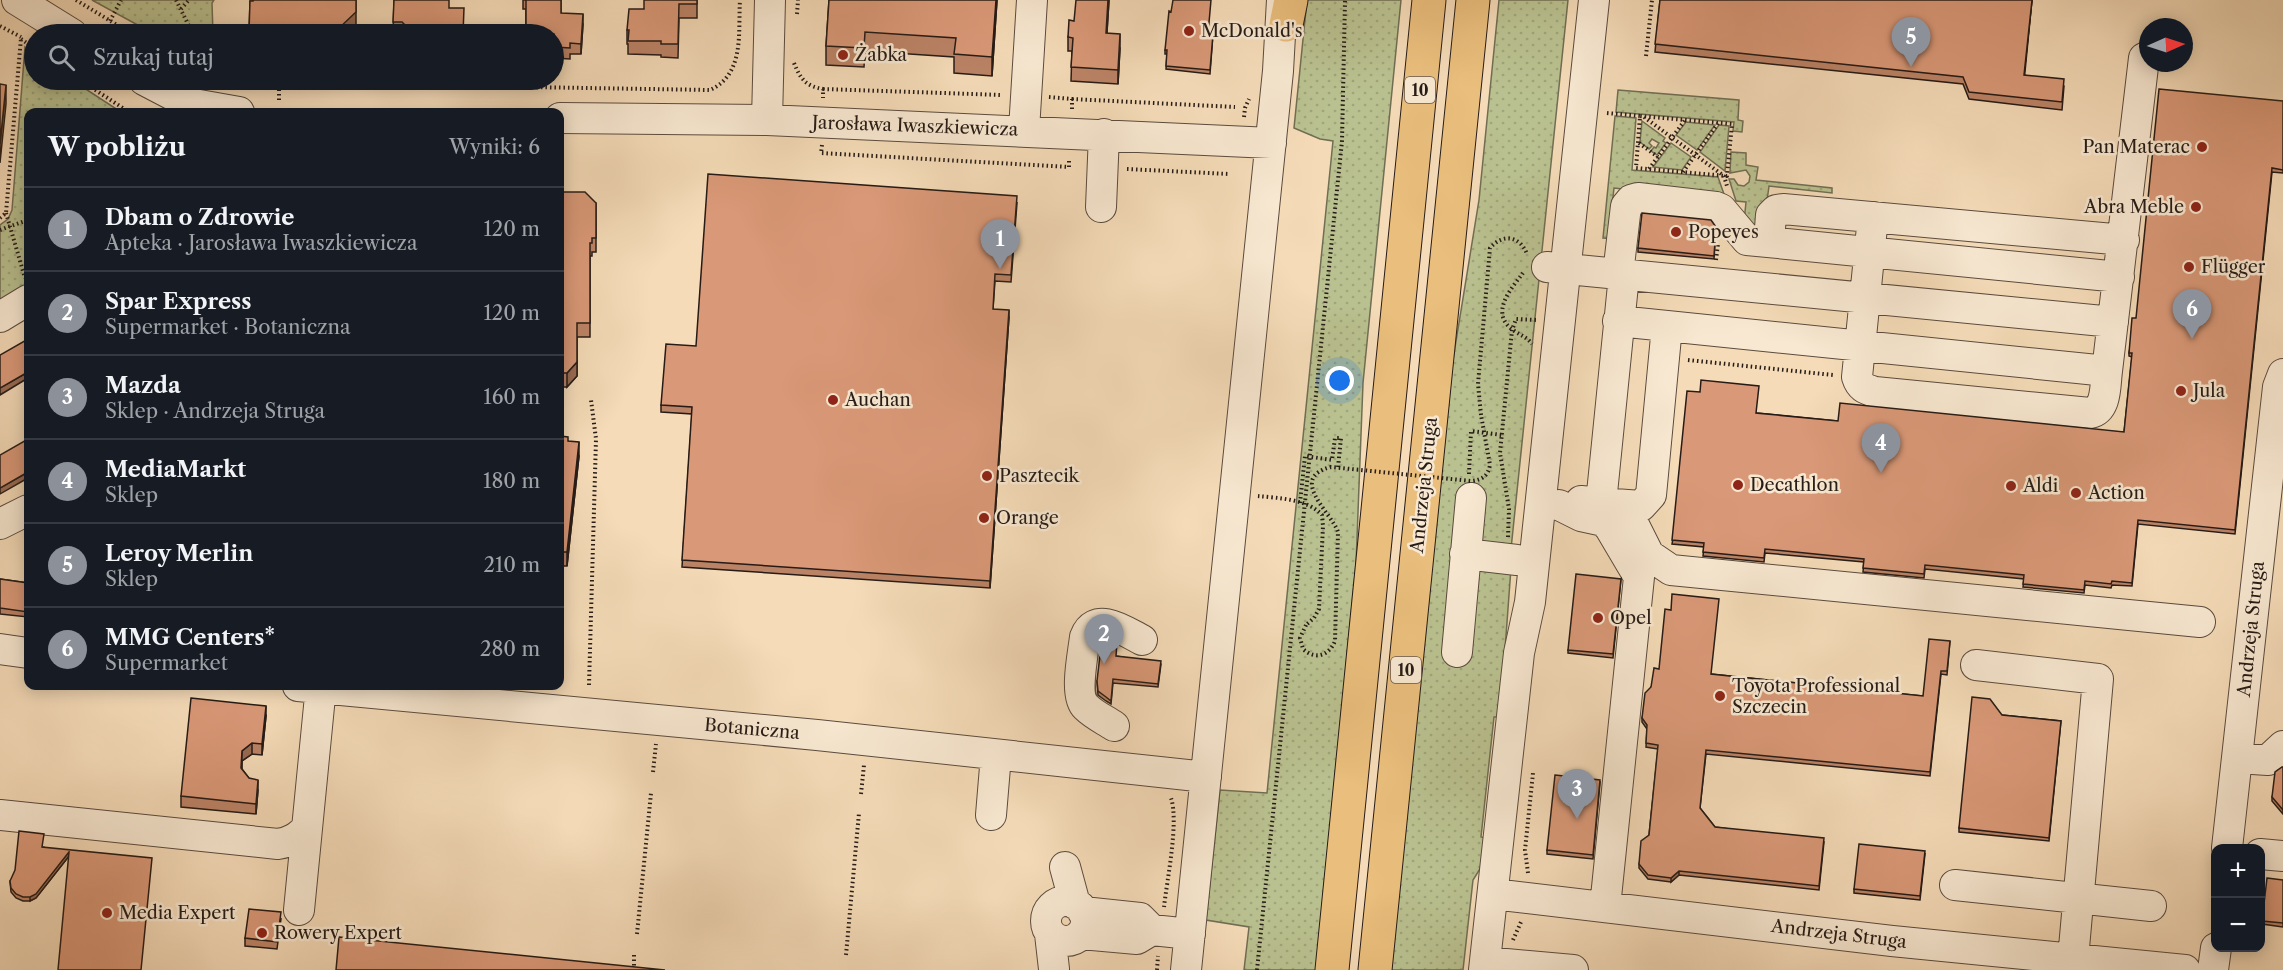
<!DOCTYPE html>
<html lang="pl">
<meta charset="utf-8">
<style>
body{margin:0;font-family:"Libre Caslon Text",serif;background:#20242c;color:#f1f3f6}
.controls{position:absolute;right:18px;bottom:18px;display:grid;overflow:hidden;border-radius:12px;box-shadow:0 3px 15px #0003}
.controls button{width:54px;height:54px;display:grid;place-items:center;padding:0;border:0;border-bottom:2px solid #363941;background:#171b24;color:#f1f3f6;font:30px sans-serif}
.compass{position:absolute;left:2139px;top:18px;width:54px;height:54px;border-radius:50%;background:#171b24;box-shadow:0 3px 15px #0003;rotate:87deg}
.you{position:absolute;left:1340px;top:381px;width:21px;height:21px;margin:-15px;border:4px solid #fff;border-radius:50%;background:#1a73e8;box-shadow:0 0 0 9px #1a73e833}
.badge{display:grid;place-items:center;width:39px;height:39px;border-radius:50%;background:#8c9099;color:#fff;font-size:20px;font-weight:700}
.pin{position:absolute;translate:-50% -50px;filter:drop-shadow(0 2px 3px #0008)}
.pin::after{content:'';position:absolute;top:32px;width:21px;height:18px;background:inherit;clip-path:polygon(0 0,100% 0,50% 100%)}
.list{margin:0;padding:0;list-style:none}
h2{display:flex;justify-content:space-between;align-items:center;height:78px;margin:0;padding:0 24px;font-size:26px}
h2 small{font-size:20px;font-weight:400;color:#9ea1a6}
.list li{display:grid;grid-template-columns:39px 1fr auto;gap:18px;align-items:center;box-sizing:border-box;height:84px;padding:0 24px;border-top:2px solid #363941}
.list b{display:block;font-size:22px;white-space:nowrap}
.list p{margin:0;font-size:20px;white-space:nowrap;color:#9ea1a6}
.list em{font-size:20px;font-style:normal;color:#9ea1a6}
.icon{flex:none;width:33px;height:33px;fill:none;stroke:currentColor;stroke-width:2;stroke-linecap:round;stroke-linejoin:round}
.map{position:relative;flex:none;width:2283px;height:970px;overflow:hidden}
.search{position:absolute;background:#171b24;box-shadow:0 3px 15px #0003;left:24px;top:24px;width:540px;height:66px;display:flex;align-items:center;gap:15px;box-sizing:border-box;padding:0 21px;border-radius:33px;color:#9ea1a6;font-size:22px}
.panel{position:absolute;background:#171b24;box-shadow:0 3px 15px #0003;left:24px;top:108px;width:540px;height:582px;border-radius:12px}
.map>svg:first-child{display:block}
.green{fill:url(#green-dots);stroke:#706e53;stroke-width:1.5}
.lines{fill:none;stroke-linecap:round;stroke-linejoin:round}
.minor-casing{stroke:#5a4b3e;stroke-width:32}
.major-casing{stroke:#261b16;stroke-width:35}
.path{stroke:#261b16;stroke-width:4;stroke-dasharray:1.5 3;stroke-linecap:butt}
.minor{stroke:#f8e8d1;stroke-width:30}
.major{stroke:#eabe7c;stroke-width:33}
.path-bridge{stroke:#261b16;stroke-width:4;stroke-dasharray:1.5 3;stroke-linecap:butt}
.wall{fill:#bb8366;stroke:#261b16;stroke-width:1.5}
.shaded-wall{fill:#986a53;stroke:#261b16;stroke-width:1.5}
.building{fill:#d99877;stroke:#261b16;stroke-width:1.5}
.poi-dot{fill:#8f2418;stroke:#f8e8d1;stroke-width:2}
.labels{text-anchor:middle;dominant-baseline:central;stroke-width:5;stroke-linejoin:round;paint-order:stroke}
.shield{fill:#f8e8d1;stroke:#65584e;stroke-width:1.5}
.shield-label{font-size:16px;font-weight:bold;fill:#261b16}
.poi-label{font-size:18px;fill:#261b16;stroke:#f8e8d1;text-anchor:start}
.street-label{font-size:18px;fill:#261b16;stroke:#f8e8d1}
</style>
<div class="map">
<svg width="2283" height="970" viewBox="0 0 2283 970">
<defs>
<pattern id="green-dots" width="8" height="8" patternUnits="userSpaceOnUse" patternTransform="scale(1.5)"><rect width="8" height="8" fill="#bac190"/><path d="M2 2h.1M6 6h.1" fill="none" stroke="#a0a57b" stroke-width="1.8" stroke-linecap="round"/></pattern>
</defs>
<rect width="100%" height="100%" fill="#f5dbb8"/>
<filter id="stains"><feTurbulence type="fractalNoise" baseFrequency=".00333" numOctaves="4"/><feColorMatrix values="0 0 0 0 .2 0 0 0 0 .09 0 0 0 0 .02 0 0 0 .5 -.17"/></filter>
<radialGradient id="worn" r=".72"><stop offset=".6" stop-color="#630" stop-opacity="0"/><stop offset="1" stop-color="#630" stop-opacity=".3"/></radialGradient>
<path class="green" d="M92,0H214L212,3L213,34H154Z
M1307,0H1401L1363,383L1356,564L1316,970H1244L1249,927L1206,920L1220,790L1267,793L1333,141L1320,139L1294,128Z
M1499,0H1568L1511,549L1477,566L1511,568L1500,717H1494L1481,837L1486,838L1483,864L1473,880L1463,970H1391L1451,372L1479,200Z
M25,47L34,54V80H72L121,112H28V284L0,301V225L8,219L12,210Z
M1618,90L1739,100L1738,120L1743,121L1742,132L1733,131L1734,122L1616,112Z
M1615,116L1636,118L1632,170L1718,177L1726,200L1614,188L1610,223L1616,239L1603,238Z
M1642,121L1665,138L1663,141L1666,143L1657,155L1651,151L1654,147L1656,148L1659,143L1652,139L1649,143L1652,146L1649,149L1640,142Z
M1686,122L1715,125L1697,150L1676,135Z
M1719,125L1729,126L1725,171L1700,152Z
M1671,143L1691,157L1682,170L1653,167Z
M1731,152L1746,153V165L1758,167L1756,180L1832,188V193L1769,186L1765,216L1758,229L1744,222L1746,202L1736,201L1729,179H1734L1738,185L1744,186L1749,182L1750,176L1746,170L1730,173Z"/>
<g class="lines">
<defs>
<path id="minor" d="M17,0L72,34
M144,80L188,103L239,112
M560,118L767,120L1271,143
M767,120L770,0
M1024,130L1032,0
M1101,207L1104,134
M1873,217L1857,377C1860,387 1865,389 1875,392L2090,413C2107,410 2105,385 2107,371
M1769,242L1771,215L1776,210L1783,209L2124,240
M1547,267L2113,322
M1618,274L1626,206L1631,200L1638,198L1716,207L1721,209L1747,240L2119,277
M0,317L28,300
M1618,321L1667,326
M1581,501L1601,503L1624,275
M1601,503L1641,506L1651,495L1667,326L2107,371L2144,58
M1559,505L1581,516L1604,521L1610,528L1639,577L1605,907
M1624,505L1649,555L1671,570L2200,622
M0,524L28,510
M1465,554L1517,560
M0,649L28,653
M1457,652L1471,498
M1976,665L2098,679L2073,959
M298,686L817,735L1206,777
M1114,726C1105,720 1094,715 1086,707C1074,696 1083,654 1085,637C1095,610 1125,631 1142,640
M2237,758L2268,760L2283,746
M0,815L278,844C291,842 298,837 307,828
M991,815L996,755
M2227,848L2278,387L2283,374
M2260,854L2283,856
M1065,867L1075,904
M1955,885L2151,906
M1493,894L1892,941L2185,970
M1046 921a20 20 0 1 1 40 0a20 20 0 1 1-40 0Z
M299,910L321,686
M1083,912L1140,918L1152,930
M1050,934L1054,969
M1081,934L1137,939L1152,930L1190,934
M1485,962L1573,970
M1186,970L1278,71L1282,0
M1484,970L1519,653L1530,602L1594,0
M2213,970L2216,948"/>
<path id="major" d="M1286,25L1291,0
M1332,970L1429,0
M1375,970L1473,0"/>
</defs>
<use href="#minor" class="minor-casing"/>
<use href="#major" class="major-casing"/>
<path class="path" d="M76,0L132,34
M176,0L193,34
M181,9L189,0
M797,14L798,0
M110,21L121,0
M0,26L21,37
M21,39L34,48
M1646,56L1652,0
M794,63C801,80 806,86 823,89V98
M80,80L129,112
M232,80L279,83
M823,89L1002,95
M1049,97L1072,99V110
M1072,99L1235,107
M279,100V83L710,90C745,74 738,33 740,0
M1607,113L1640,116L1636,168L1727,176L1732,124L1640,116
M1244,117L1245,108L1249,99
M1644,117L1724,176L1727,186
M1639,143L1658,157
M822,145L821,153L1069,167V158
M1127,169L1229,174
M1649,169L1685,120
M1683,172L1719,122
M6,213L25,278
M0,218L6,213L21,38
M0,230L28,220
M1716,260L1718,244
M1523,273C1511,289 1489,313 1513,330C1520,335 1527,337 1532,344
M1688,360L1833,375
M1481,415L1478,384L1490,248C1503,233 1520,236 1527,254
M1469,474L1471,431L1502,435
M1258,496C1278,498 1308,499 1322,515L1323,526L1319,609L1314,618L1306,625
M1300,503L1305,456L1332,460L1335,438H1341L1338,467
M1508,537L1509,509L1500,453L1512,330L1516,319L1538,320
M589,685L596,439L591,400
M653,772L656,744
M861,794L864,765
M1528,873L1525,850L1533,773
M1164,907C1167,880 1179,822 1171,798
M637,934L651,793
M1513,940L1521,922
M846,955L859,813
M634,970V955
M1157,970L1158,956
M1257,970L1342,141L1345,0"/>
<use href="#minor" class="minor"/>
<use href="#major" class="major"/>
<path class="path-bridge" d="M1306,625L1300,638L1303,649C1315,660 1329,656 1335,641L1338,532C1332,513 1287,478 1331,467L1471,481C1482,480 1488,476 1490,465L1481,415"/>
</g>
<path class="wall" d="M394,0L449,8L464,34H393Z
M523,0H561V13L583,24L581,54H570V59L554,58V34L526,29V9H523Z
M697,0V18H679L678,58L661,57V55L628,54V44H627V30L644,9Z
M829,0H997L992,76L954,73V57L865,51L864,67L826,65V46Z
M1109,0L1107,33L1120,48L1118,84L1071,81L1072,51H1068V37L1074,21Z
M1660,0H2032L2024,75L2064,86L2062,110L1969,99L1963,84L1655,52Z
M250,1H253L356,26L347,34H249Z
M1208,34H1213L1210,74L1166,69L1167,54H1165V50Z
M2283,101V173L2272,172L2235,534L2138,524L2132,586L2112,585L2111,588L2085,585L2084,593L2023,587L2024,579L1925,569L1924,578L1863,572L1864,562L1765,553L1764,562L1703,556L1704,547L1672,544L1700,392L1757,413L1838,421L2124,432L2132,357L2129,356V353L2136,318Z
M560,192L596,203V252H592V256H590V337H577V376L567,387H560Z
M1017,203L1011,282L995,281L993,309L1009,317L990,588L682,567L692,414L661,412V405Z
M1716,227L1714,259L1638,252V248Z
M560,436L568,441L579,456L567,566H560Z
M0,579L28,583V617L0,614Z
M1621,579L1613,658L1568,653V650Z
M1950,641L1947,675L1941,674L1930,776L1706,754L1700,808L1715,827L1824,842L1819,890L1679,875L1671,882L1648,879L1639,868V864L1649,835L1658,749L1646,747L1647,729L1642,722V718L1651,687L1711,674L1923,696Z
M1116,656L1161,664L1158,687L1113,683L1111,704L1106,701L1098,695L1097,681Z
M2002,715L2061,721L2049,841L1959,832V828Z
M266,716L262,755L252,754L242,761V769L258,790L256,814L181,807V796Z
M2283,767V814L2272,801V797Z
M1600,783L1593,859L1547,854V850Z
M43,847L69,856L36,898L30,901H23L16,898L11,892L10,881Z
M1925,854L1920,900L1854,893V889Z
M2283,880V927L2262,924V921Z
M281,919L277,949L245,946V938Z"/>
<path class="shaded-wall" d="M356,0V26L347,34H336V31Z
M996,0H997L992,76V57Z
M1108,0H1109L1106,47V33Z
M2032,0L2024,82V75Z
M583,14V24L581,54V44Z
M333,27V34H325Z
M1120,34V48L1118,84V70Z
M6,85V104L0,163V144Z
M1009,310V317L990,588V581Z
M577,362V376L567,387V373Z
M28,372V378L0,395V388Z
M579,442V456L567,566V552Z
M28,472V478L0,494V488Z
M266,706V716L262,755V744Z
M252,743V754L242,761L241,779L242,751Z
M258,780V790L256,814V804Z
M69,852V856L36,898L30,901V897Z
M1679,871V875L1671,882V878Z"/>
<path class="building" d="M253,0H356V12L336,31L333,27L325,34H252V31H249L250,1H253Z
M394,0H449V8H464L463,34H414L402,22H393Z
M526,0H561V13L583,14L581,44L570,43V48L554,47V34H523V29H526Z
M644,0H697V4H679L678,44H661V41H628L629,30H627L629,9H644Z
M829,0H996L992,57L954,54L956,38L865,32L864,48L826,46Z
M1076,0H1108L1106,33L1120,34L1118,70L1071,67L1073,38L1068,37L1069,20L1074,21Z
M1173,0H1211L1208,34H1213L1210,70L1166,66L1167,50H1165L1169,11L1171,12Z
M1660,0H2032L2024,75L2064,79L2062,102L1969,92L1963,77L1655,44Z
M0,84L6,85L0,144Z
M2159,89L2283,101V170L2272,168L2235,530L2138,520L2132,583L2112,581L2111,584L2085,581L2084,590L2023,584L2024,575L1925,565L1924,574L1863,568L1864,559L1765,549L1764,558L1703,552L1704,543L1672,540L1687,391L1700,392L1701,380L1759,386L1756,413L1838,421L1840,403L2124,432L2132,353H2129L2132,318H2136Z
M708,174L1017,196L1011,275L995,274L993,309L1009,310L990,581L682,560L692,407L661,405L666,344L696,346Z
M560,192H585L596,203V238H592V243H590V323H577V362L567,373H560Z
M1642,213L1711,220L1716,227L1714,256L1638,248Z
M28,339V372L0,388V355Z
M560,436L568,437V441L579,442L567,552H560Z
M28,439V472L0,488V455Z
M1576,574L1621,579L1613,654L1568,650Z
M0,579L28,583V612L0,608Z
M1672,594L1719,599L1711,674L1923,696L1929,639L1950,641L1947,671H1941L1930,772L1706,750L1700,808L1715,827L1824,838L1819,886L1679,871L1671,878L1648,875L1639,864L1641,841L1649,835L1658,745L1646,743L1647,725L1642,718L1645,693L1651,687L1654,668L1659,669L1665,609L1671,610Z
M1102,638L1117,642L1116,656L1161,661L1158,684L1113,679L1111,701L1106,697L1098,691L1097,681Z
M1972,697L1990,699L2002,715L2061,721L2049,838L1959,828Z
M191,698L266,706L262,744L252,743L242,751L241,768L249,778L258,780L256,804L181,796Z
M2282,767H2283V810L2272,797L2275,772Z
M1555,775L1600,780L1593,855L1547,850Z
M19,831L44,834L42,847L152,858L141,970H58L69,852L36,894L30,897H23L16,894L11,888L10,881L15,870Z
M1859,844L1925,851L1920,896L1854,889Z
M2267,878L2283,880V923L2262,921Z
M249,909L281,912L277,942L245,938Z
M339,937L665,970H336Z"/>
<g class="poi-dot">
<circle cx="1189" cy="31" r="6"/>
<circle cx="843" cy="55" r="6"/>
<circle cx="2202" cy="147" r="6"/>
<circle cx="2196" cy="207" r="6"/>
<circle cx="1676" cy="232" r="6"/>
<circle cx="2189" cy="267" r="6"/>
<circle cx="2181" cy="391" r="6"/>
<circle cx="833" cy="400" r="6"/>
<circle cx="987" cy="476" r="6"/>
<circle cx="1738" cy="485" r="6"/>
<circle cx="2011" cy="486" r="6"/>
<circle cx="2076" cy="493" r="6"/>
<circle cx="984" cy="518" r="6"/>
<circle cx="1598" cy="618" r="6"/>
<circle cx="1720" cy="696" r="6"/>
<circle cx="107" cy="913" r="6"/>
<circle cx="262" cy="933" r="6"/>
</g>
<g class="labels">
<g class="shield">
<rect x="1405" y="77" width="30" height="26" rx="4.5"/>
<rect x="1391" y="657" width="30" height="26" rx="4.5"/>
</g>
<g class="shield-label">
<text x="1420" y="90">10</text>
<text x="1406" y="670">10</text>
</g>
<g class="poi-label">
<text x="1201" y="31">McDonald's</text>
<text x="855" y="55">Żabka</text>
<text x="2190" y="147" text-anchor="end">Pan Materac</text>
<text x="2184" y="207" text-anchor="end">Abra Meble</text>
<text x="1688" y="232">Popeyes</text>
<text x="2201" y="267">Flügger</text>
<text x="2193" y="391">Jula</text>
<text x="845" y="400">Auchan</text>
<text x="999" y="476">Pasztecik</text>
<text x="1750" y="485">Decathlon</text>
<text x="2023" y="486">Aldi</text>
<text x="2088" y="493">Action</text>
<text x="996" y="518">Orange</text>
<text x="1610" y="618">Opel</text>
<text x="1732" y="686">Toyota Professional<tspan x="1732" dy="21">Szczecin</tspan></text>
<text x="119" y="913">Media Expert</text>
<text x="274" y="933">Rowery Expert</text>
</g>
<g class="street-label">
<text transform="translate(915 126) rotate(2)">Jarosława Iwaszkiewicza</text>
<text transform="translate(1424 485) rotate(-84)">Andrzeja Struga</text>
<text transform="translate(2251 629) rotate(-84)">Andrzeja Struga</text>
<text transform="translate(752 729) rotate(5)">Botaniczna</text>
<text transform="translate(1839 934) rotate(7)">Andrzeja Struga</text>
</g>
</g>
<rect width="100%" height="100%" filter="url(#stains)"/>
<rect width="100%" height="100%" fill="url(#worn)"/>
</svg>
<div class="controls">
<button>+</button>
<button>−</button>
</div>
<svg class="compass" viewBox="-18 -18 36 36"><path d="M0-13l5 13h-10z" fill="#e53935"/><path d="M0 13l5-13h-10z" fill="#9ea1a6"/></svg>
<div class="you"></div>
<div class="pin badge" style="left:1000px;top:269px">1</div>
<div class="pin badge" style="left:1104px;top:664px">2</div>
<div class="pin badge" style="left:1577px;top:819px">3</div>
<div class="pin badge" style="left:1881px;top:473px">4</div>
<div class="pin badge" style="left:1911px;top:67px">5</div>
<div class="pin badge" style="left:2192px;top:339px">6</div>
<div class="search"><svg class="icon" aria-label="search" viewBox="0 0 24 24"><circle cx="10" cy="10" r="6"/><path d="M15 15l6 6"/></svg>Szukaj tutaj</div>
<section class="panel">
<h2>W pobliżu<small>Wyniki: 6</small></h2>
<ul class="list">
<li><span class="badge">1</span><div><b>Dbam o Zdrowie</b><p>Apteka · Jarosława Iwaszkiewicza</p></div><em>120 m</em></li>
<li><span class="badge">2</span><div><b>Spar Express</b><p>Supermarket · Botaniczna</p></div><em>120 m</em></li>
<li><span class="badge">3</span><div><b>Mazda</b><p>Sklep · Andrzeja Struga</p></div><em>160 m</em></li>
<li><span class="badge">4</span><div><b>MediaMarkt</b><p>Sklep</p></div><em>180 m</em></li>
<li><span class="badge">5</span><div><b>Leroy Merlin</b><p>Sklep</p></div><em>210 m</em></li>
<li><span class="badge">6</span><div><b>MMG Centers*</b><p>Supermarket</p></div><em>280 m</em></li>
</ul>
</section>
</div>
